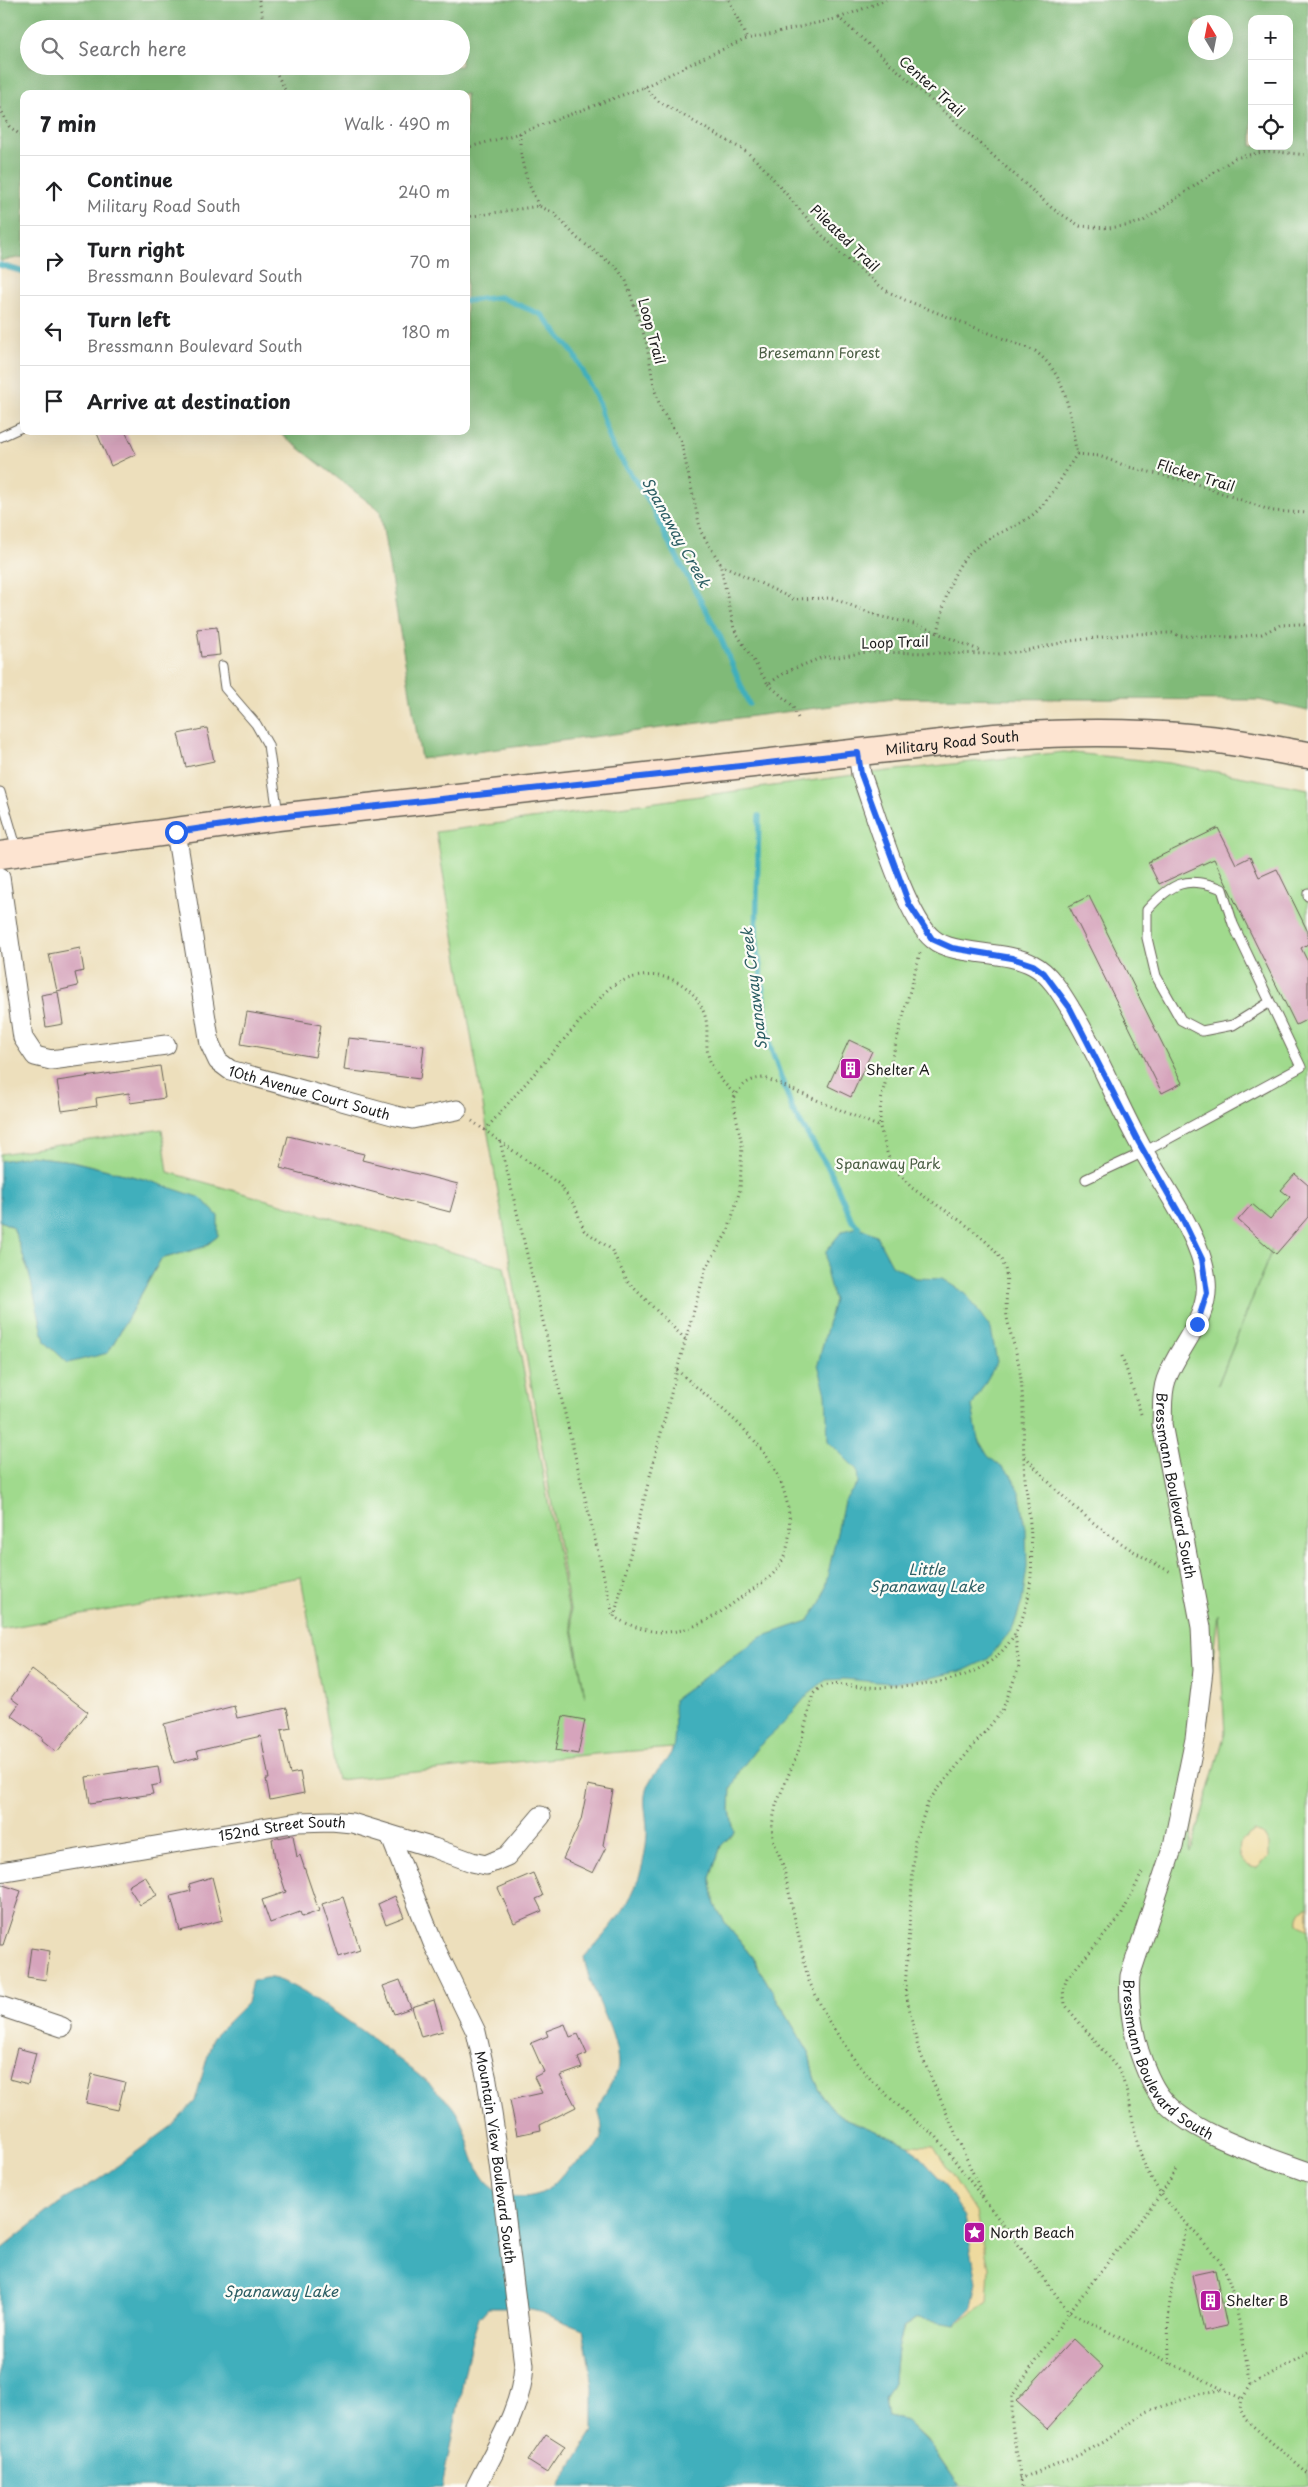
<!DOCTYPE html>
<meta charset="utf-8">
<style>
body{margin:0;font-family:"Playpen Sans",sans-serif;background:#f6f6f6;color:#202124}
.controls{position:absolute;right:15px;top:15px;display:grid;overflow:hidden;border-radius:10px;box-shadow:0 5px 20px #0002}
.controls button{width:45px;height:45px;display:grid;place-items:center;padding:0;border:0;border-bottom:1px solid #e0e0e0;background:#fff;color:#202124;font:25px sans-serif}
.compass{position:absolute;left:1188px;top:15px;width:45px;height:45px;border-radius:50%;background:#fff;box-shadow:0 5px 20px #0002;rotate:350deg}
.stop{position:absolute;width:15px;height:15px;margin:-11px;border:4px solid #2563eb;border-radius:50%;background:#fff}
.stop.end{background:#2563eb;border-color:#fff;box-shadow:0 1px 5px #0008}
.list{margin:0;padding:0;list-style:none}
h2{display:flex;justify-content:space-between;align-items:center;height:65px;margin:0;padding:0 20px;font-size:21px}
h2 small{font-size:16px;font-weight:400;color:#757577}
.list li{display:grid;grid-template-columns:32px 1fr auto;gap:15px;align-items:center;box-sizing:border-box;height:70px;padding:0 20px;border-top:1px solid #e0e0e0}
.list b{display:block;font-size:19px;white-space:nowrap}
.list p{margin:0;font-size:16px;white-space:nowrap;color:#757577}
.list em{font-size:16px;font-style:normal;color:#757577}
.icon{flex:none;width:28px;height:28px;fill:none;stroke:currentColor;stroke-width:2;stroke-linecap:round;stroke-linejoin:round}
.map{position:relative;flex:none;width:1308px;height:2487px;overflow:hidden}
.search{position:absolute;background:#fff;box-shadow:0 5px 20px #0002;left:20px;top:20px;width:450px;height:55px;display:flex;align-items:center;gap:12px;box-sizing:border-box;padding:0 18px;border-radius:28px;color:#757577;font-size:19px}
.panel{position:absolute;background:#fff;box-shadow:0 5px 20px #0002;left:20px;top:90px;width:450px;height:345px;border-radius:10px}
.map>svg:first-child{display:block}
.green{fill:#a0da8d;stroke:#5e7b54;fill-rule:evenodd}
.forest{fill:#80ba78;stroke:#4e6b4a;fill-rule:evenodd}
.sand{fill:#eeda9e;stroke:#857b5d}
.water{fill:#40afbc;stroke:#2e666c}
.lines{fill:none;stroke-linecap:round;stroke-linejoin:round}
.stream{stroke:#40afbc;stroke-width:5.5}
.building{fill:#d6a4bc}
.service-casing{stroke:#656054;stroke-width:11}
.minor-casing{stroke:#656054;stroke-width:21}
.secondary-casing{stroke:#656054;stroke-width:29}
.path{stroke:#656054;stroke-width:3;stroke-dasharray:1 4;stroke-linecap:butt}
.service{stroke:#fff;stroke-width:9}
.minor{stroke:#fff;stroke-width:19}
.secondary{stroke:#fde4d1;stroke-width:26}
.route{stroke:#2563eb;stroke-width:6}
.labels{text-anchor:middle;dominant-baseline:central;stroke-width:4.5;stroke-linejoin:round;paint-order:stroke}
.street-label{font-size:14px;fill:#1c1c1c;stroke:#fdfcf7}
.park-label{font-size:14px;fill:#4a5e44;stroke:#fdfcf7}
.poi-label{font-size:14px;fill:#1c1c1c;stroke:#fdfcf7;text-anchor:start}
.water-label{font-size:15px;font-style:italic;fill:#2c5e64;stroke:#fdfcf7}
</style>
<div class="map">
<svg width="1308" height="2487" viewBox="0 0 1308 2487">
<rect width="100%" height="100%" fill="#fdfcf7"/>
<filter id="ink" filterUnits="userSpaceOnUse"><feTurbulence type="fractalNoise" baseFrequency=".02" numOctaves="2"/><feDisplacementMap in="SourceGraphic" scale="10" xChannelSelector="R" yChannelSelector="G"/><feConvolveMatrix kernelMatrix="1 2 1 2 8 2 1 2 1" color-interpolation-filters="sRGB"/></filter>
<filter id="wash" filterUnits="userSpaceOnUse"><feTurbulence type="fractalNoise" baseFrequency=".0096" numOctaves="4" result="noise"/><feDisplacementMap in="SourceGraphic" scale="20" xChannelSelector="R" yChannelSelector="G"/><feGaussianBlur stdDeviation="1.12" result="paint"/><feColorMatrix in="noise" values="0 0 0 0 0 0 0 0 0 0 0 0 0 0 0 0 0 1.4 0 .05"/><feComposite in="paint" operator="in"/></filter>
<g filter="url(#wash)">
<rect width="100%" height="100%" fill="#eddfbc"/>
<path class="green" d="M1064,752L1169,763L1308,789V2487H959L927,2440L907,2421L887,2417L884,2399L894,2380L897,2348L903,2328L917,2318L930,2319L909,2145L839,2116L822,2096L814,2077L809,2053L752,1957L726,1924L715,1905L710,1878L721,1846L734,1832L730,1810V1789L673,1748L595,1754L337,1780L301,1577L0,1629V1221L13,1227L29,1273L108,1353L161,1259L204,1247L218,1236L147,1180L72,1161L29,1156L0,1161V1154L162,1129L168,1172L504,1267L585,1697L436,832L861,774ZM1283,1222L1218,1385V1384ZM1218,1614L1225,1733L1191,1852L1190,1851Z"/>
<path class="forest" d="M0,0H1308V711L1259,700L893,698L421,759L380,511L277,431H466V94H24V257L0,261ZM1252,19H1289V146H1252ZM1196,22H1226V52H1196ZM29,29H461V66H29Z"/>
<path class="sand" d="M1254,1831L1264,1835L1269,1844V1857L1257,1868C1243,1867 1236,1854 1241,1841Z
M1308,1906V1930L1299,1924C1298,1916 1300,1910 1308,1906Z
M909,2145L933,2146L977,2214L989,2268L987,2303L956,2324L972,2308L942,2181Z"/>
<path class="water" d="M29,1156L72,1161L147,1180L201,1198L218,1216V1236L204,1247L161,1259L108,1353L68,1363L45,1342L29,1273L13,1227L0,1221V1161Z
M859,1227L876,1235L892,1265L915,1278L942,1279L966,1294L991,1329L997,1362L972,1406L978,1439L988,1456L1011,1475L1020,1494L1026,1529L1027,1567L1022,1602L1013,1628L988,1659L965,1670L929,1678L890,1683L844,1679L826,1680L809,1693L782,1725L757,1748L740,1770L731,1789L730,1810L734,1832L721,1846L710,1878L715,1905L726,1924L752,1957L809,2053L814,2077L822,2096L839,2116L909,2145L942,2181L965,2217L977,2282L972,2308L956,2324L917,2318L903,2327L897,2348L894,2380L884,2399L887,2417L907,2421L927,2441L959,2487H558L593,2431V2386L583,2329L540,2312L522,2308H488L479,2318L471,2342L442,2487H0V2250L63,2200L98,2180L172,2126L195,2101L213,2037L247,2003L252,1981C258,1980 265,1977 271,1978C300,1980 431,2080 452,2106C474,2134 467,2182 507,2195C519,2199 537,2197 547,2190C556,2183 562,2173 571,2166C586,2157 603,2148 602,2128C602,2122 598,2115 599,2109C601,2094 618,2079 618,2064C616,2025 590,1994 584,1957C621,1918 643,1890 647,1835C648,1819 642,1805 646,1790C650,1774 668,1763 673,1748C676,1736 674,1712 674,1699L761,1637L808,1621L822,1601L844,1501L858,1483L857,1470L828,1441L826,1394L818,1364L834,1300L827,1275L826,1251L842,1231Z"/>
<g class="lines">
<path class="stream" d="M0,265L24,272
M466,301L500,297L542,315L574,354L597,399L612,446L651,504L667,539L719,634L749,704
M759,816L756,936L770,1046L793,1111L832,1174L852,1221L859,1227"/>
</g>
<g id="blocks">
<path class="building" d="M96,431H125L136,454L111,466Z
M217,627L220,655L201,657L197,629Z
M207,728L214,761L186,767L178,734Z
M1218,828L1236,864L1250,857L1259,877L1277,869L1308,932V944L1301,948L1308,962V1019L1296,1025L1214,859L1159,884L1148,862Z
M1089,896L1182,1083L1162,1093L1069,906Z
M80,948L84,971L75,973L78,986L57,991L49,954Z
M58,992L63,1024L46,1027L41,995Z
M247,1012L321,1025L315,1057L241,1044Z
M348,1038L424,1046L420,1079L344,1070Z
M849,1040L872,1051L851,1097L828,1086Z
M160,1066L165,1098L130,1103L129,1093L96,1098L97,1106L62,1111L57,1081Z
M288,1136L364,1154L362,1160L458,1184L450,1212L280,1168Z
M1295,1174L1308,1185V1217L1276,1254L1238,1220L1252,1204L1270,1219L1290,1197L1281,1190Z
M32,1669L88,1712L57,1752L42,1740L43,1738L11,1715L19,1704L11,1698Z
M234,1706L237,1718L287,1708L291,1728L281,1730L290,1774L300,1772L304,1793L270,1800L266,1779H269L261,1736L197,1751L199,1757L174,1763L164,1724Z
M563,1716L585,1720L578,1754L556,1750Z
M158,1766L161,1784L151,1786L153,1794L90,1803L86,1777Z
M588,1785L613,1790L603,1845L606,1847L593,1873L563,1859L581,1820Z
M293,1835L297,1857L300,1855L319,1911L302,1917L300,1912L270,1923L262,1900L286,1892L275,1859L272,1839Z
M533,1873L543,1896L536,1899L542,1911L514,1923L498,1888Z
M145,1876L157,1895L140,1905L128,1886Z
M212,1877L223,1920L180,1931L171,1896L191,1891L189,1884Z
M0,1884L21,1891L3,1945H0Z
M395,1896L404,1917L386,1924L378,1904Z
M343,1897L360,1950L339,1957L322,1904Z
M31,1948L50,1951L46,1980L27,1977Z
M400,1980L411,2008L394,2014L383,1986Z
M434,2000L443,2031L421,2037L412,2007Z
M565,2024L570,2037L578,2034L587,2054L578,2058L582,2068L560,2076L576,2107L540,2125L541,2130L517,2135L510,2100L542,2093L534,2077L544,2072L531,2043L548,2036L546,2031Z
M17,2048L36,2053L28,2084L9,2079Z
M92,2074L125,2082L118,2110L86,2103Z
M1215,2270L1227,2326L1204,2331L1192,2275Z
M1073,2339L1103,2367L1047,2429L1016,2401Z
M546,2434L565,2446L547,2473L528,2461Z"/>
</g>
</g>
<g filter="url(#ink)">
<use href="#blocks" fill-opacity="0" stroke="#656054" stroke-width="1"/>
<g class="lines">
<defs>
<path id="service" d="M0,437L24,426
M222,666L225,688L256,724L268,745L278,814
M0,792L17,850
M1308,893V896
M1086,1179L1144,1152L1301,1067L1233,924L1222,889C1187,875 1171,883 1147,910V938L1156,976L1181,1020L1202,1031L1233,1025L1270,1002"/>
<g id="minor">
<path id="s1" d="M858,753L861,774C875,811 905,917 933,939C953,956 1006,950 1033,965C1049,973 1061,993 1070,1008C1096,1049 1114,1097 1138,1141C1158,1180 1203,1237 1206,1281C1210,1319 1178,1346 1166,1380C1161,1394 1163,1410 1162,1424L1201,1627L1203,1670L1195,1739L1173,1846L1130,1976C1128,2002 1132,2027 1139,2051C1144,2066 1151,2084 1160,2096C1187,2133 1266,2156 1308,2172"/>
<path id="s2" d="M176,832L210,1044L218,1061L230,1070L396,1116L412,1119L457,1110"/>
<path d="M0,877L23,1038L35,1056L51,1060L166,1045"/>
<path id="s3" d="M390,1835L433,1943L476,2032L487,2080L496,2140L524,2365C522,2409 495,2448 476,2487"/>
<path id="s4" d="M0,1872L298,1822L331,1821L352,1823L434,1848L472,1862L486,1865L507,1856L541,1816"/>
<path d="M0,2006L62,2027"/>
</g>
<g id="secondary">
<path id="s5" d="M0,855L278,817L995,737C1062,732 1132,731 1199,738C1236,741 1272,749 1308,755"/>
</g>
</defs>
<use href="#service" class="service-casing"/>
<use href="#minor" class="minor-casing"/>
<use href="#secondary" class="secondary-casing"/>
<path class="path" d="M259,0L265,29
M729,0L747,39
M839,18L886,0
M273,66L287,94
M644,87L658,101L747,152L763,167L818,231L840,253L885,290L905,300L1035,351C1069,377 1069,415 1077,454
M0,108L9,126L24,138
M520,133C519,161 527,182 539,206
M466,148L520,133L644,87L707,56L747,39L839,18L1053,209L1080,226L1108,228L1125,226L1142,222L1235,158L1267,151L1308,155
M466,217L539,206L554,213L577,238L617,268L626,281L646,341L655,391L661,409L681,441L701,532L720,563L734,629L768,684L786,672L823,657H838L867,652L998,654L1024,651L1070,641L1129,634L1172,633L1180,636L1238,637L1262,634L1280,625L1301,624L1308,626
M1077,454L1099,456L1129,467L1191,482L1272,511L1308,513
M720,564L793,599L832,598L878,616L918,625L981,651
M938,632C946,597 951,561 985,541C1001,531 1021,525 1035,513C1052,497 1064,473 1077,454
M768,684L792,705L798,718
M920,953L882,1095L880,1111V1127L888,1156L894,1168L912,1188C937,1206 987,1234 1002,1261C1011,1278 1004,1299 1007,1317C1010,1336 1018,1354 1020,1372C1025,1407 1022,1443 1025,1478C1032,1539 1046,1623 987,1664C957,1685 899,1689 863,1687C852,1687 840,1683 829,1685C822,1685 818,1689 813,1694L800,1747L776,1805L772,1825L773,1839L783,1865L808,1979L828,2020L856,2062L874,2083L914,2120L936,2136L1069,2312L1242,2399
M472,1121L559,1184L575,1206L584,1230L611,1249L628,1282L685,1339
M485,1130L609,988C642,966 689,972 704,1013C710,1028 704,1043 709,1058C714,1073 724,1084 736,1095
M500,1141L613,1615
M1122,1356L1142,1417
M677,1370C716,1406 771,1441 785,1495C792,1518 792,1548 778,1568C770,1580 750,1590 739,1599C696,1631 665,1645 614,1617L677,1370L706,1268L728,1231L740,1190L742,1145L733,1101C739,1086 749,1078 765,1078L880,1127
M1025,1456C1067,1505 1114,1544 1171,1572
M1142,1873L1121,1916L1067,1978L1063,1990L1065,2004L1069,2010L1118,2069C1134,2101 1131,2136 1146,2168C1163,2205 1197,2231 1221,2263C1235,2284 1245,2357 1251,2385
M983,2196L918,2048L905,1989L915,1840L929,1800L1002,1711L1019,1667L1015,1633
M1308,2353L1251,2385L1242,2399L1240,2409L1246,2420L1308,2474
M1170,2364C1165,2315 1171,2272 1188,2226
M1020,2479L1081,2454L1104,2442L1146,2412L1202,2393L1220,2390
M1022,2487L1012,2425V2396L1069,2312L1161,2194L1177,2168"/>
<use href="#service" class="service"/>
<use href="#minor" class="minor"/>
<use href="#secondary" class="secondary"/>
</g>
</g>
<g class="lines" filter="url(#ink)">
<path class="route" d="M176,832L278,817L858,753L861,774L909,904L932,939L952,948L1012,958L1033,965L1044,973L1070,1008L1138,1141L1183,1220L1202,1259L1207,1293L1197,1324"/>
</g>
<defs>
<symbol id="building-square" viewBox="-11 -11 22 22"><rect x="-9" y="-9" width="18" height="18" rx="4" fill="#b5179e" stroke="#fdfcf7"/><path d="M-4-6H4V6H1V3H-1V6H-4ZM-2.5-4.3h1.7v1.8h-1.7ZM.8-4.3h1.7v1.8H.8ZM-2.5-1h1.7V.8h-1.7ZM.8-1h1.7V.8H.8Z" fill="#fff"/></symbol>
<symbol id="sight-square" viewBox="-11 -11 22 22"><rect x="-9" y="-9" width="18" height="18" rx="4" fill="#b5179e" stroke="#fdfcf7"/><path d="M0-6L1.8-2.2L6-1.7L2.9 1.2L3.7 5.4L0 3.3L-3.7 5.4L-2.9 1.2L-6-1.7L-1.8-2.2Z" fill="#fff"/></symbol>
</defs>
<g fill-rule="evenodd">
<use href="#building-square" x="838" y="1056" width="25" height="25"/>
<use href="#sight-square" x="962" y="2220" width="25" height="25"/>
<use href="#building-square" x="1198" y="2288" width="25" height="25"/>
</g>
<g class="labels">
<g class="street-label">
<text transform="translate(932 86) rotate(42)">Center Trail</text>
<text transform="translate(845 238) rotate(44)">Pileated Trail</text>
<text transform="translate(652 331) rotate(75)">Loop Trail</text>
<text transform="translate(1196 475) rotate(17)">Flicker Trail</text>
<text transform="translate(895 642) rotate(-2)">Loop Trail</text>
<text stroke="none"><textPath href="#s5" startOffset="959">Military Road South</textPath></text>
<text stroke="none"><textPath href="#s2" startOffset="331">10th Avenue Court South</textPath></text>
<text stroke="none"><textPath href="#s1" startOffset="886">Bressmann Boulevard South</textPath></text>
<text stroke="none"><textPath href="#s4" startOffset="286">152nd Street South</textPath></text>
<text stroke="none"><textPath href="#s1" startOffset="1486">Bressmann Boulevard South</textPath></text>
<text stroke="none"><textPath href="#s3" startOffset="342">Mountain View Boulevard South</textPath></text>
</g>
<g class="park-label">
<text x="819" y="352">Bresemann Forest</text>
<text x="888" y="1163">Spanaway Park</text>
</g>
<g class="poi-label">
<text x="866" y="1069">Shelter A</text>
<text x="990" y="2232">North Beach</text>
<text x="1226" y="2300">Shelter B</text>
</g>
<g class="water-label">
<text transform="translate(677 532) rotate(61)">Spanaway Creek</text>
<text transform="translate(753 989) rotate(-97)">Spanaway Creek</text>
<text x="927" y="1568">Little<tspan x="927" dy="17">Spanaway Lake</tspan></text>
<text x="281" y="2290">Spanaway Lake</text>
</g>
</g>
</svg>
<div class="controls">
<button>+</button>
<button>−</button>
<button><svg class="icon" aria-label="locate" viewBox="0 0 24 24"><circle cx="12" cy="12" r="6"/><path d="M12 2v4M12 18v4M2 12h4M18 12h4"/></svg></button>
</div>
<svg class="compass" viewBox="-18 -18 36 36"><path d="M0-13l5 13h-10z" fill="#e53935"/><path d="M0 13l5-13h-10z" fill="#757577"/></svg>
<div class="stop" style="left:176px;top:832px"></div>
<div class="stop end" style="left:1197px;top:1324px"></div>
<div class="search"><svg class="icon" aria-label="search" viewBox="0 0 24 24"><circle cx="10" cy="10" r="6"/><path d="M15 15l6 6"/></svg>Search here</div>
<section class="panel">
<h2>7 min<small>Walk · 490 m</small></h2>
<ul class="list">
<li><svg class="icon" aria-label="ahead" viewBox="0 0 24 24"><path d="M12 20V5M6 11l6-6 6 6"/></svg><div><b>Continue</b><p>Military Road South</p></div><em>240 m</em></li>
<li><svg class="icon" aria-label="right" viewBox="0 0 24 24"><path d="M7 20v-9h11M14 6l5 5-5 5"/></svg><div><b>Turn right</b><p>Bressmann Boulevard South</p></div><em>70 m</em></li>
<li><svg class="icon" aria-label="left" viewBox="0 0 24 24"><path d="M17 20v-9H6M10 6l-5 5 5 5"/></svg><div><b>Turn left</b><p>Bressmann Boulevard South</p></div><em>180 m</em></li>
<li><svg class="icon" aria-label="arrive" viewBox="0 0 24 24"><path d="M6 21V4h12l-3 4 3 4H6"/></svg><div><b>Arrive at destination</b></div></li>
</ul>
</section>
</div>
